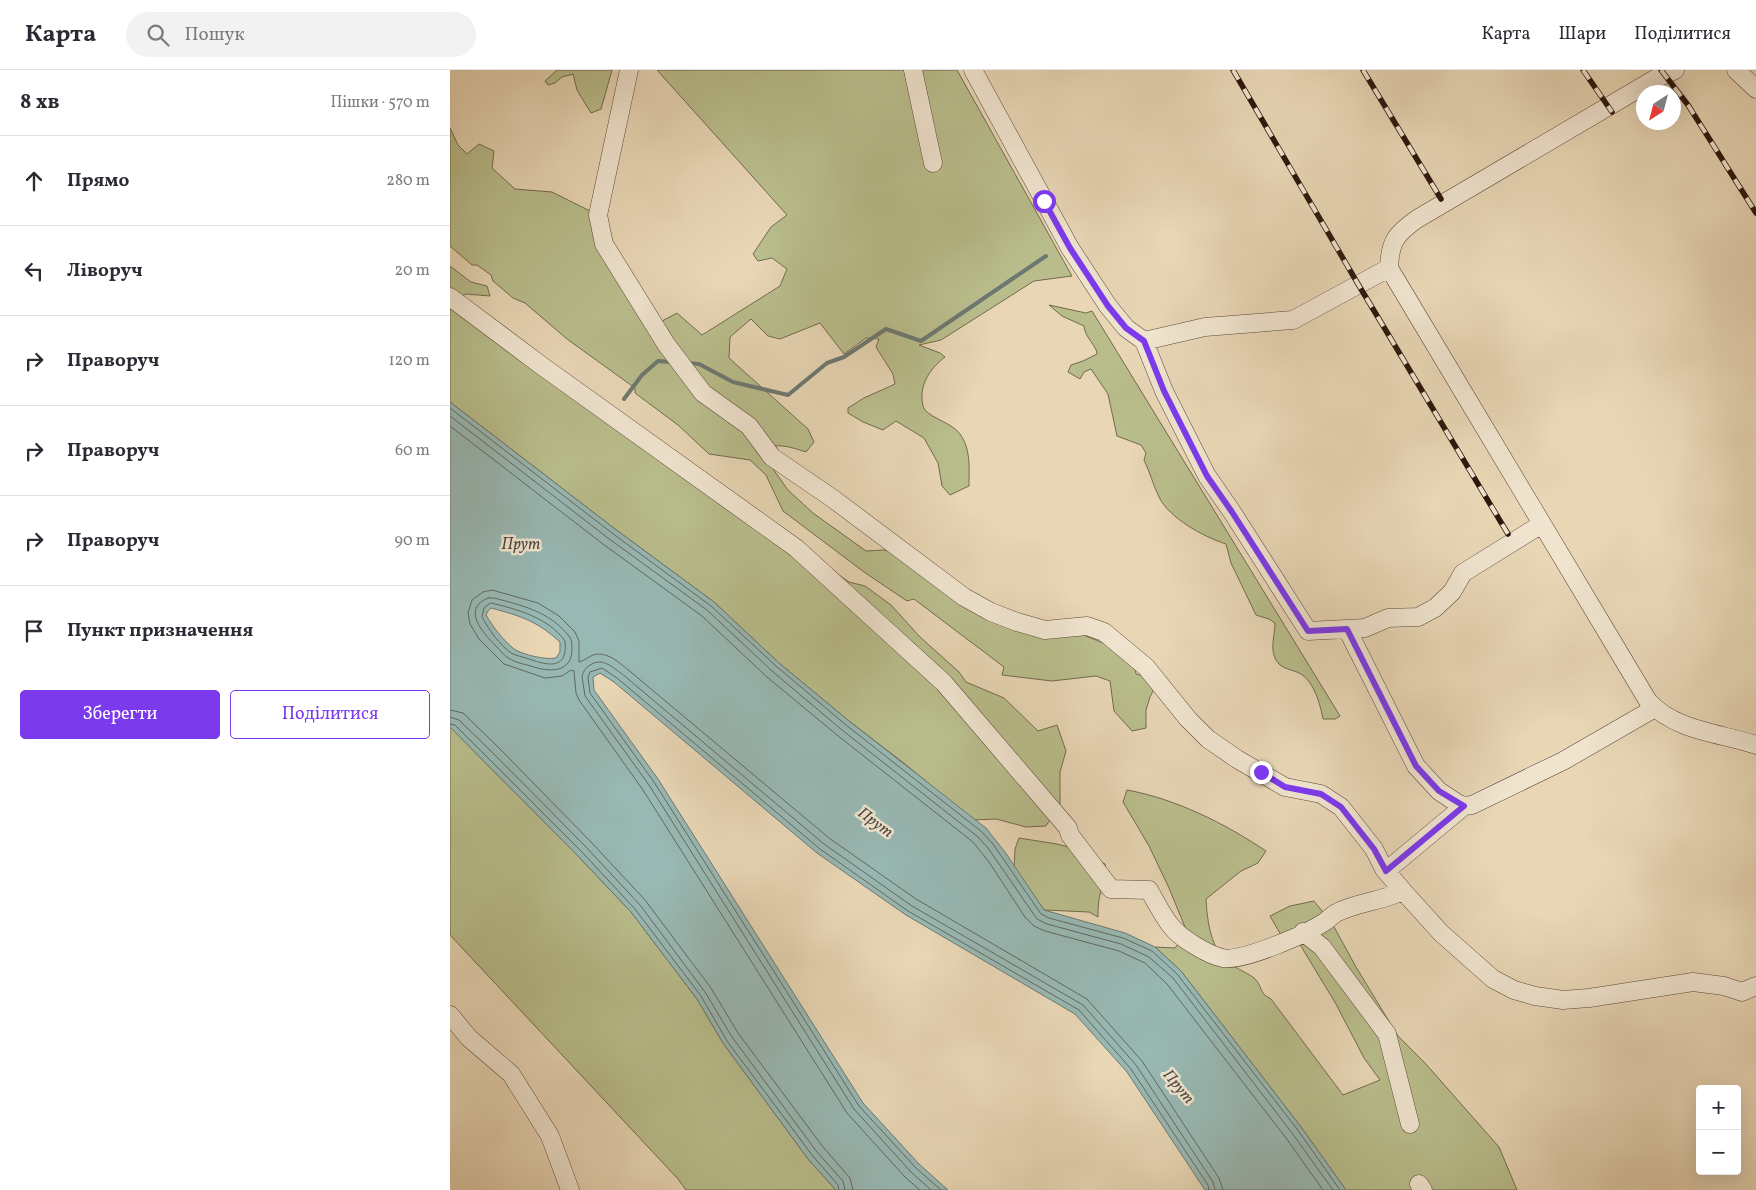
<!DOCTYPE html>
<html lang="uk">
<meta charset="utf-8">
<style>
body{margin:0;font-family:Vollkorn,serif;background:#f2f2f3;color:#2b2b33}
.controls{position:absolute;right:15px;bottom:15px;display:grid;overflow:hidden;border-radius:5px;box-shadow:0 5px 20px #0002}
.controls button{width:45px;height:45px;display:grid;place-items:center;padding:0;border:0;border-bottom:1px solid #e1e1e2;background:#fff;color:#2b2b33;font:25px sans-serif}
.compass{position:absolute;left:1186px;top:15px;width:45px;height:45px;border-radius:50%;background:#fff;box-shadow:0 5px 20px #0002;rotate:216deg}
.stop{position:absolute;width:15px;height:15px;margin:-11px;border:4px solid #7c3aed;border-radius:50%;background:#fff}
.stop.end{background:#7c3aed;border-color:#fff;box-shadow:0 1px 5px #0008}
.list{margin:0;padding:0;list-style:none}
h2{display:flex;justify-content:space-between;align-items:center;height:65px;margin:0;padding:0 20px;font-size:21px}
h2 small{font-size:16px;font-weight:400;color:#7c7c81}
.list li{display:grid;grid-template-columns:32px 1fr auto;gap:15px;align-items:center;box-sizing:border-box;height:90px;padding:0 20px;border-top:1px solid #e1e1e2}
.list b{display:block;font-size:19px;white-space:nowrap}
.list em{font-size:16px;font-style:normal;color:#7c7c81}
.actions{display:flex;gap:10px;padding:15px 20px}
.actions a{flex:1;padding:11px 0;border:1px solid #7c3aed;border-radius:5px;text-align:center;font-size:18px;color:#7c3aed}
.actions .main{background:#7c3aed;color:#fff}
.icon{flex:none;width:28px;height:28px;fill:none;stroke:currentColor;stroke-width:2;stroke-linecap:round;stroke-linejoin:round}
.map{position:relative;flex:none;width:1306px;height:1120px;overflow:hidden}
header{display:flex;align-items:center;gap:30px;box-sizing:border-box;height:70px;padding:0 25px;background:#fff;border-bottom:1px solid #e1e1e2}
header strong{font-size:24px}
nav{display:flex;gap:28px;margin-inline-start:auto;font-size:18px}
.search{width:350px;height:45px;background:#f2f2f3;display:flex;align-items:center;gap:12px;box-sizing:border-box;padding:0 18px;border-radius:28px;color:#7c7c81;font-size:19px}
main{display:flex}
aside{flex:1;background:#fff}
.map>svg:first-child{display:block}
.green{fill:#b9bd8c;stroke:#736a4d}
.water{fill:#98b8b3;stroke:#6d7871;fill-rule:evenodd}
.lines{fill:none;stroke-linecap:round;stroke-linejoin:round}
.shore{stroke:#626860;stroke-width:1}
.stream{stroke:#6d7871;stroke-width:4}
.minor-casing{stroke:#5c4738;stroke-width:19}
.minor{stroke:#f0e4cf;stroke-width:18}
.rail-casing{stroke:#2d170e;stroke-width:5.5}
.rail{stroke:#f0e4cf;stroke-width:4;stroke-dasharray:11;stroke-linecap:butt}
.route{stroke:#7c3aed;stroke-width:6}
.labels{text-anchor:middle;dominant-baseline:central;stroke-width:5;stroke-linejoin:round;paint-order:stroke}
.water-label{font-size:16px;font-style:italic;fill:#4d4740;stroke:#f0e4cf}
</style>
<header>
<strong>Карта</strong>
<div class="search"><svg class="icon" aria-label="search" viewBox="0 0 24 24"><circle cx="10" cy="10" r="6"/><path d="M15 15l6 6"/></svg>Пошук</div>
<nav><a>Карта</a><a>Шари</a><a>Поділитися</a></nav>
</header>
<main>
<aside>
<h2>8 хв<small>Пішки · 570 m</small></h2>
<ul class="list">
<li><svg class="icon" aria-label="ahead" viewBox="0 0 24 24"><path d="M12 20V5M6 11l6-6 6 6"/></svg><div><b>Прямо</b></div><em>280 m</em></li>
<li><svg class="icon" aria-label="left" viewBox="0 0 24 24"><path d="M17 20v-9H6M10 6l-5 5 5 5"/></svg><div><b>Ліворуч</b></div><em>20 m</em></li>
<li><svg class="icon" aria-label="right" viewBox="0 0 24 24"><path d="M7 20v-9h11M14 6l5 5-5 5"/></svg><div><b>Праворуч</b></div><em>120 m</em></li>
<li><svg class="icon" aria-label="right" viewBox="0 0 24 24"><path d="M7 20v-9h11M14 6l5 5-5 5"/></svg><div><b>Праворуч</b></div><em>60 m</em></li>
<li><svg class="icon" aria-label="right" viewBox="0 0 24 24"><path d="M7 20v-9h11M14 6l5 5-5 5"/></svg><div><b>Праворуч</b></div><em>90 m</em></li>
<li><svg class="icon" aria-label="arrive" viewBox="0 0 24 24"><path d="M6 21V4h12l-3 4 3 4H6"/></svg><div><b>Пункт призначення</b></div></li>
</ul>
<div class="actions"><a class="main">Зберегти</a><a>Поділитися</a></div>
</aside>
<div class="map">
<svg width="1306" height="1120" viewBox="0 0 1306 1120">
<rect width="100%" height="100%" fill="#e8d6b5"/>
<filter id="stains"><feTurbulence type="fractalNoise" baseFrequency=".004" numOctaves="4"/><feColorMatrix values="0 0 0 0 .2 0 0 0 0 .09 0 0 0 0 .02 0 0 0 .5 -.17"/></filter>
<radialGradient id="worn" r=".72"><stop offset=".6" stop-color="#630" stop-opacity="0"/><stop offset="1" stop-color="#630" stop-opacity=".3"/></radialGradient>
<path class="green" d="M107,0H162L151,39L141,43L127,20L123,4L112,7L105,13L98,15L95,11Z
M207,0H507L622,206L584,211L491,270L469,275L490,283L495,287C482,297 471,311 472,329C472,332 473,337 475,340C483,349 502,353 510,364C521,379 519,398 519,416L500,425L492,416L488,393L474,368L446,351L433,360L413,352L398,343V338L414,328L445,314L443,304L426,277L429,269L416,268L394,284L370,253L330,269L318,266L301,249L280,267L279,288L358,359L364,372L356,382C334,375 328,373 306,381L323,399L338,420L363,443L416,481L433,480L448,482L512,531L621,560L663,577L685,598L686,604L701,608L706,615L700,627L696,640V658L682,661L664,641L660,611L646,606L602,611L552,605L554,597L464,529L457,531L414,502L333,441L316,405L300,390L259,384L228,355L185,323V318L117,269L75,233L63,228L43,211L41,205L27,195H22L0,176V58L8,75L17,84L29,74L44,81L42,98L65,119L102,122L142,142L212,251L227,243L252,265L330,216L337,199L322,188L308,191L303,184L321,157L337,145Z
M0,196L21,212L37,216L40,226L16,224L10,227L368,490L399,512L415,516L441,535L470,567L509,602L516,612L554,628L588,661L607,655L616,681L610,702V734L596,756L576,757L546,749L523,750L455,694L399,651L329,593L264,532L165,459L0,332Z
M599,235L636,243L642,241L890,646L885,649H873C870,634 864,609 847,602C839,599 829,598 825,588C820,577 825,565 825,553L819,549L806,545L781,493L776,474C754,467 719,448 709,427C703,415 700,402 694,390L696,383L691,375L667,366L658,324L641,299L634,302L630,309L618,302L621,295L633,291L647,284C647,276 635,268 634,256L612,246Z
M0,657L127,785L181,842L247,929L273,973L358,1089L386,1120H236L228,1109L0,865Z
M677,720C726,729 774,753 816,781L808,793L791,801L756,829C757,848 760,874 774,889C782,897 795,901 804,908C813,916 808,923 821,929L893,1025L930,1010L914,988L886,934L849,873L838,877L820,846L840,836L864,831L883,855L906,897L948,966L975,993L1049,1077L1067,1120H896L851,1057L731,901L705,877L725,878L737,862L719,818L699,776L673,732Z
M569,768L607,774L634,781L655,794L658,808C649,821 648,831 648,847L639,842L594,840L564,798L565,779Z"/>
<path class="water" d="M0,332L165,459L264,532L329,593L399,651L536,758L555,782L594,840L675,863L705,877L731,901L851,1057L896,1120H755L677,1002L625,944L456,845L367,783L164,612L150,603L143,607L144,620L208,709L413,1033L469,1094L498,1120H386L358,1089L273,973L247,929L181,842L127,785L0,657ZM41,538C71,546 87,551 110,572V582L106,588C96,590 73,585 64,579C53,570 43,557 36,545L38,541Z"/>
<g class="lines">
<path class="shore" d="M0,338L162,463L261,536L326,596L396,655L532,762L543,774L591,844L599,848L673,868L702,881L727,904L847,1059L890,1120
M0,346L158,468L257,540L322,601L392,660L528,767L538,778L587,849L597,854L671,874L699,887L723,908L842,1063L883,1120
M0,356L153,474L252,546L317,607L387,665L523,772L539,792L575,847L584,856L595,861L669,881L695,893L717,914L836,1068L873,1120
M38,528H44C71,535 100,542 118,565C122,569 122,574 122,579C122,604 98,602 81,596C74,594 66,593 60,589C54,586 50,580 46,576C33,563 11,539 38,528Z
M41,533C67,539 99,548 115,571C118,600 99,596 79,589C74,587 66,586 61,583C49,574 39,560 32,547L34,538Z
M0,640L13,643L48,677L141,772L195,830L261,918L288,963L373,1077L400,1108L403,1120
M0,647L9,650L43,683L136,777L190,835L255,922L282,967L367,1082L393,1111L395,1120
M0,654L5,655L131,781L185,839L251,926L277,971L362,1085L388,1115L389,1120
M470,1120L455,1107L397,1043L193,720L129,630L126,623L124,601L121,600L112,606L95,608L54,594L29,569L20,554L18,543L22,530L33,522L42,520L88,533L109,546L125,562L129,571V592C134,591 138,587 143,585C156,581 167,591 176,598L379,768L466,829L637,929L692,991L769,1108L773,1120
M481,1120L461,1102L404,1039L199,715L135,626L132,606C134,600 136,597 142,594C153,588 162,597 171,603L374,774L462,836L633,935L686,995L763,1112L765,1120
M491,1120L466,1098L409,1036L204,712L140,623L138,607L140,602L152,598L167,608L370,779L458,841L629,940L681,999L758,1115L759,1120"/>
<path class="stream" d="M238,293L249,294L283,312L338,325L377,293L394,287L436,259L471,271L596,186
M174,329L192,305L208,291L221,292"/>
<defs>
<path id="minor" d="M179,0L148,145L154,174L216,274L253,323L299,356L322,387L382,428L514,527L541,542L567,552L595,560L637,556L654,562L696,597L738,649L758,669L787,689L835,717L871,724L891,737L924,779L934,799L953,821L991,863L1043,909L1064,920L1085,926L1113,930L1139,928L1243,912L1274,916L1292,922L1306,916
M463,0L483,93
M523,0L620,178L658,236L676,258L694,271L714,321L757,406L782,442L858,561L915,558L938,548L968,547L985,538L1002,522L1013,503L1092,454
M1225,0L1205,9L967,149C946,164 940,171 939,198L1198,631C1225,661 1270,663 1306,675
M1286,0L1306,19
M0,227L92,296L346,478L494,613L618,758L620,765L661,819L699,820C706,832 712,845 721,856C730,868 758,885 773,888C792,892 859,863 876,851C880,848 883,844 888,842C909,832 932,831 953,821
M694,271L755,257L843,250L939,198
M897,559L966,696L989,721L1007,733L1014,736L1022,735L1113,691L1205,638
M936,801L1014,736
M853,862L872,877L937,964L960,1054
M0,945L19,968L61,1004L100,1066L120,1120
M969,1114L973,1120"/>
</defs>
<use href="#minor" class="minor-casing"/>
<use href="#minor" class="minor"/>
<defs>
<path id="rail" d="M783,0L908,214L1058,464
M913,0L991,129
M1133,0L1162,42
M1211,0L1238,35L1306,143"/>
</defs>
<use href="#rail" class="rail-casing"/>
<use href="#rail" class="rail"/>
</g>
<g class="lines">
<path class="route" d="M594,131L620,178L658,236L676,258L694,271L714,321L757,406L782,442L858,561L897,559L966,696L989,721L1014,736L936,801L924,779L891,737L871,724L835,717L811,702"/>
</g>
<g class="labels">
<g class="water-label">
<text x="71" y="475">Прут</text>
<text transform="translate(425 753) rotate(36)">Прут</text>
<text transform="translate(728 1017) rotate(50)">Прут</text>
</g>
</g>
<rect width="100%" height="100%" filter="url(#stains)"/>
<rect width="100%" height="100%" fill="url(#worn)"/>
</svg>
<div class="controls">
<button>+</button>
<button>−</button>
</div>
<svg class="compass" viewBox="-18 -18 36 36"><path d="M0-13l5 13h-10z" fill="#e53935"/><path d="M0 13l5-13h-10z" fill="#7c7c81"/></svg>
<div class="stop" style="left:594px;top:131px"></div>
<div class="stop end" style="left:811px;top:702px"></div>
</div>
</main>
